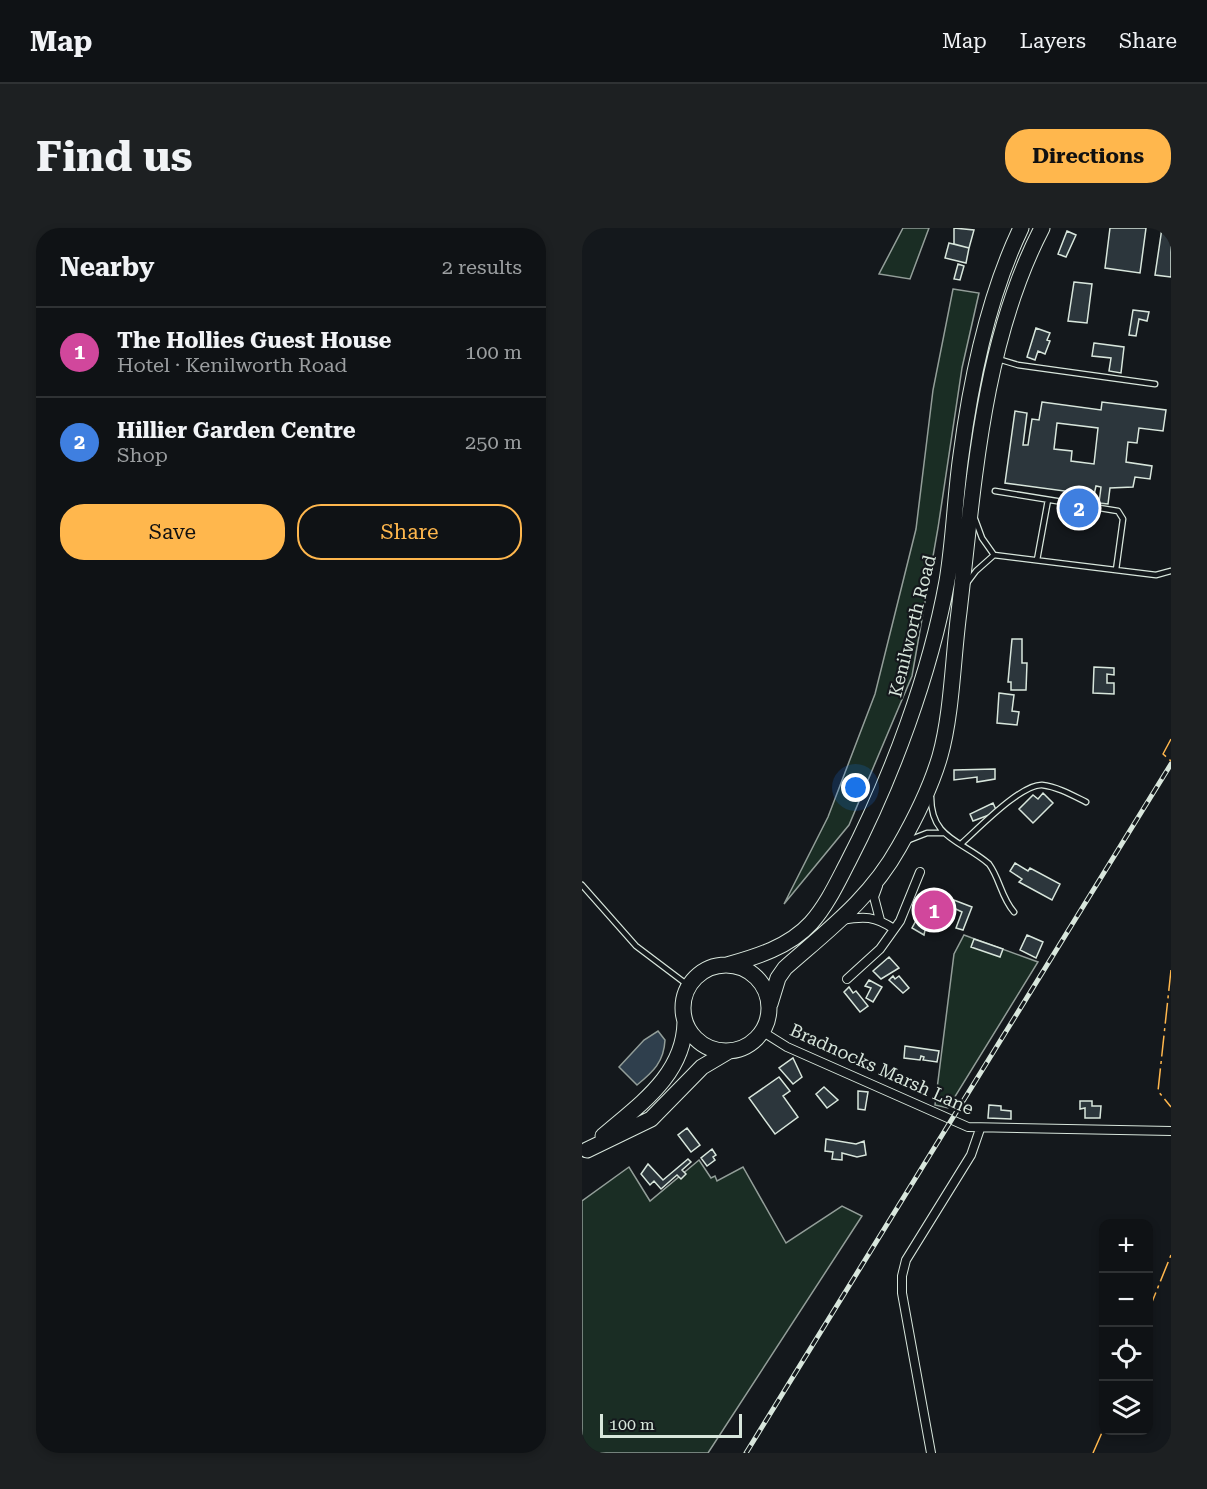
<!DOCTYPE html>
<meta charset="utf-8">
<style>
body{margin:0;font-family:"Roboto Serif",serif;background:#1d2022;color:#f1f3f6}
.controls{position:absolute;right:18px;bottom:18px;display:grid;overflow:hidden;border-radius:12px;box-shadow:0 3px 9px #0003}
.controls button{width:54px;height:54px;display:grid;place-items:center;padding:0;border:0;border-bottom:2px solid #2f3234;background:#0f1215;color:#f1f3f6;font:30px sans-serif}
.scale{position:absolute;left:18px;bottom:15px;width:142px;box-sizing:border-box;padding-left:6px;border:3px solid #d8e6dc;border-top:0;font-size:16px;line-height:21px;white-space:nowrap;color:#d8e6dc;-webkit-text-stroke:4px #14181c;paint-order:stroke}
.you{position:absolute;left:274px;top:560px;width:21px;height:21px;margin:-15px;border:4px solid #fff;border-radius:50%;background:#1a73e8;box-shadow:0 0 0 9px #1a73e833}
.badge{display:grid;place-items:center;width:39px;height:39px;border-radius:50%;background:#ffb74d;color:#fff;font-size:20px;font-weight:700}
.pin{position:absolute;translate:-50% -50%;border:3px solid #fff;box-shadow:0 2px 6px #0006}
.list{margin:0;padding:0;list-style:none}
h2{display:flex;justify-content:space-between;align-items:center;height:78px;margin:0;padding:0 24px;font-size:26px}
h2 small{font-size:20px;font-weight:400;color:#9b9ea0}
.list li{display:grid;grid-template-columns:39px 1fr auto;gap:18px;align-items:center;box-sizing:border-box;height:90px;padding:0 24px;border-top:2px solid #2f3234}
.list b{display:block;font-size:22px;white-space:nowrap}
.list p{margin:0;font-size:20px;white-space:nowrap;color:#9b9ea0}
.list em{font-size:20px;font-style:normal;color:#9b9ea0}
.actions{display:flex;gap:12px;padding:18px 24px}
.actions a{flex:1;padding:14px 0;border:2px solid #ffb74d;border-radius:24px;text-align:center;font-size:21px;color:#ffb74d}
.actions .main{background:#ffb74d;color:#111}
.icon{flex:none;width:33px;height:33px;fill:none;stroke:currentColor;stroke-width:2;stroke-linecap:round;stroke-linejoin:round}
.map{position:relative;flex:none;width:589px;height:1225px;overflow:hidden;border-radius:24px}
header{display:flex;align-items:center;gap:36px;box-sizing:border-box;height:84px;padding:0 30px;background:#0f1215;border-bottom:2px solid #2f3234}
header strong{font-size:28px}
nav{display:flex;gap:33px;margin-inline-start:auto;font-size:21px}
.intro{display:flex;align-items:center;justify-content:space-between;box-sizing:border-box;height:144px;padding:0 36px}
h1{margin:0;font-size:42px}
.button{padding:15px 27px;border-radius:24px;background:#ffb74d;color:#111;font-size:21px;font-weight:700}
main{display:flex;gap:36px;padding:0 36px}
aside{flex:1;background:#0f1215;border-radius:24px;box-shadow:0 3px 9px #0003}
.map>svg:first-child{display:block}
.green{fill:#1a2d24;stroke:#939e99;stroke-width:1.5}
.water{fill:#2f3f4d;stroke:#939e99;stroke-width:1.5}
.building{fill:#2c363c;stroke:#d8e6dc;stroke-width:1.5;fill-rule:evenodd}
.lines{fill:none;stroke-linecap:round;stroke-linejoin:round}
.lane-casing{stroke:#d8e6dc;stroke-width:7}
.street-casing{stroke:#d8e6dc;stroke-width:10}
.highway-casing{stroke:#d8e6dc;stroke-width:17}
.lane{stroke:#14181c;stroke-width:4.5}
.street{stroke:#14181c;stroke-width:8}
.highway{stroke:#14181c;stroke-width:15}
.rail-casing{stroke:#d8e6dc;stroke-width:5}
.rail{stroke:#14181c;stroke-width:3;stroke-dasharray:9;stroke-linecap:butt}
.power{stroke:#ffb74d;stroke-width:1.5;stroke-dasharray:21 4.5 3 4.5;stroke-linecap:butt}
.labels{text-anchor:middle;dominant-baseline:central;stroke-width:4.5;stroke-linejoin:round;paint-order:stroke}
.street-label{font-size:18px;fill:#d8e6dc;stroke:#14181c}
</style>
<header>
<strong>Map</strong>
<nav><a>Map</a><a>Layers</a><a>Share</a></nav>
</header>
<div class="intro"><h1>Find us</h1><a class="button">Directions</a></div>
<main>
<aside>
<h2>Nearby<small>2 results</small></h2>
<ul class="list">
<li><span class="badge" style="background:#d1479c">1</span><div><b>The Hollies Guest House</b><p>Hotel · Kenilworth Road</p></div><em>100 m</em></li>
<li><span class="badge" style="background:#3f7fe0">2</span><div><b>Hillier Garden Centre</b><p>Shop</p></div><em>250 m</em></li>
</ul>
<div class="actions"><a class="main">Save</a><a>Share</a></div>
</aside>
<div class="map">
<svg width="589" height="1225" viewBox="0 0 589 1225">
<rect width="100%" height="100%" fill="#14181c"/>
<path class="green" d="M321,0H347L328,51L297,46Z
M371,61L397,65L380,140L356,300L330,448L267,597L202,676L246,589L293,466L334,301L351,162Z
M382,707L456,734L366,880L353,877L372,726Z
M117,932L129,950L133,948L135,953L161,939L204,1015L260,978L280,988L126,1225H0V973L47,939L68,973Z"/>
<path class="water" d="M76,803L83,812C82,834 71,844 55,857L37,839L62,812Z"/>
<path class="building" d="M372,0L392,2L387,20L372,16Z
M528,0H564L558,45L523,40Z
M580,0H589V49L573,47Z
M485,3L494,7L484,29L476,26Z
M367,15L387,20L384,35L363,30Z
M376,36L382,38L378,52L372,51Z
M492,54L510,56L505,95L486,93Z
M551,82L567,84L565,93L557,91L554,108L547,107Z
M454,100L468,105L465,112L468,113L463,126L456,123L453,132L445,129Z
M512,115L542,119L539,145L527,143L529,130L510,128Z
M460,174L519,182L520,174L584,182L581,203L557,200L555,215L546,214L544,234L570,238L568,251L553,249L551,259L528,260L526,276L517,275L519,259L514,258L512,267L423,255L433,183L445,185L441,217H446L450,191L457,192ZM475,195L516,200L512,236L489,233L490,223L472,221Z
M430,411H440V435H445L444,462H429V454H426Z
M512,439L532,440V447L525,446V455H532V466L511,465Z
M417,465L432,467L430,483L437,484L435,497L415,495Z
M413,541V551L395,554V549L372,552V542Z
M461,565L471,575L451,595L437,581L451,567L456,571Z
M411,575L415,584L391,593L388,586Z
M433,635L446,643L448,640L478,656L470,672L437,654L440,651L428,643Z
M364,669L390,679L381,702L374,700L380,684L361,675Z
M347,671L363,677L358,691L342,684Z
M336,689L345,693L342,707L330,700Z
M445,707L461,714L454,730L438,722Z
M392,711L421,721L418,729L389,719Z
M307,729L317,740L299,751L291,743Z
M311,748L313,751L317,748L327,760L321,765L307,752Z
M287,752L300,759L291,774L284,770L289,760L283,758Z
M267,759L271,765L274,763L286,778L278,784L262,764Z
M323,818L357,823L355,834L341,832L342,829L339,828L338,832L322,830Z
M211,830L220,849L211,856L197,840Z
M197,849L208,863L201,868L216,889L193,906L167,870Z
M242,859L256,872L245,880L234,866Z
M276,863L286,864L283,882L276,881Z
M498,873H510V878H519L518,890H503V880L498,881Z
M407,877L419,878V882L429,883V891L406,890Z
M105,900L118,917L109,924L96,907Z
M244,911L274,916L282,913L284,927L275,929L260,925V932L250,931L251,924L243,923Z
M130,921L134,927L131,929L133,932L125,938L119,930Z
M106,931L109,934L100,942L104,946L99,951L95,947L79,961L72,953L68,957L59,946L66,936L81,952Z"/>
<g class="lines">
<defs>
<path id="lane" d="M416,131L436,137L573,156
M413,263L536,283L541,291L534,342
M393,291L400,310L412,327L574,347L589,343
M455,332L466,272
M385,355L394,343L412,327
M349,569C349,611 379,612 407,636C418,651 419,669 432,684
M327,612L345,605H362
M380,615C396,601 439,556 460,557C476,559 490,567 504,574
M0,657L54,718L107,758"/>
<path id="street" d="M296,658L292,669L298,692
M260,692C282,688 293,688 312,701
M265,751L298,721L318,693L338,644
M181,804L205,819L386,899L589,903
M349,1225L320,1065V1048L324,1032L389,927L398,901"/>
<path id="highway" d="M145,737C174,729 207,719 229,695C245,677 255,655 266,634C310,549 348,446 365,353C372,311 373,268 379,227C389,151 406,69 439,0
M101 780a43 43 0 1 1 86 0a43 43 0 1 1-86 0Z
M188,776L196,750L203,740C246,702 288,671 317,619C333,591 349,559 358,528C370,486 371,428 377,384C392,256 400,116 460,0
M21,908C58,876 102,847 103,794
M5,922L69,891L120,839L147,823"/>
</defs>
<use href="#lane" class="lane-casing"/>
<use href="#street" class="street-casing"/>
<use href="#highway" class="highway-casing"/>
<use href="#lane" class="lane"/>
<use href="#street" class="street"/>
<use href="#highway" class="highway"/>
<defs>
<path id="rail" d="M164,1225L589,536"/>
</defs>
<use href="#rail" class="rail-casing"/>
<use href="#rail" class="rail"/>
<path class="power" d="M589,511L581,526L589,533
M589,742L576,863L589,879
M566,1084L589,1027
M511,1225L522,1200"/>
</g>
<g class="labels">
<g class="street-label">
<text transform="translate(330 398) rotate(-76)">Kenilworth Road</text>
<text transform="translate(300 841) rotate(24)">Bradnocks Marsh Lane</text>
</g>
</g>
</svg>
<div class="controls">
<button>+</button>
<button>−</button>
<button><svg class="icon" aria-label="locate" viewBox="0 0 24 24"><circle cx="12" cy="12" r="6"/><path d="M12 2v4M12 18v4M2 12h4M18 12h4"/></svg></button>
<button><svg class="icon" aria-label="layers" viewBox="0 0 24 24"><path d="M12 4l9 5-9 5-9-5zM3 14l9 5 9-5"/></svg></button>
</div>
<div class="scale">100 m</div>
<div class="you"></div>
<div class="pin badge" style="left:352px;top:682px;background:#d1479c">1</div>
<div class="pin badge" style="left:497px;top:280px;background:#3f7fe0">2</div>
</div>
</main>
